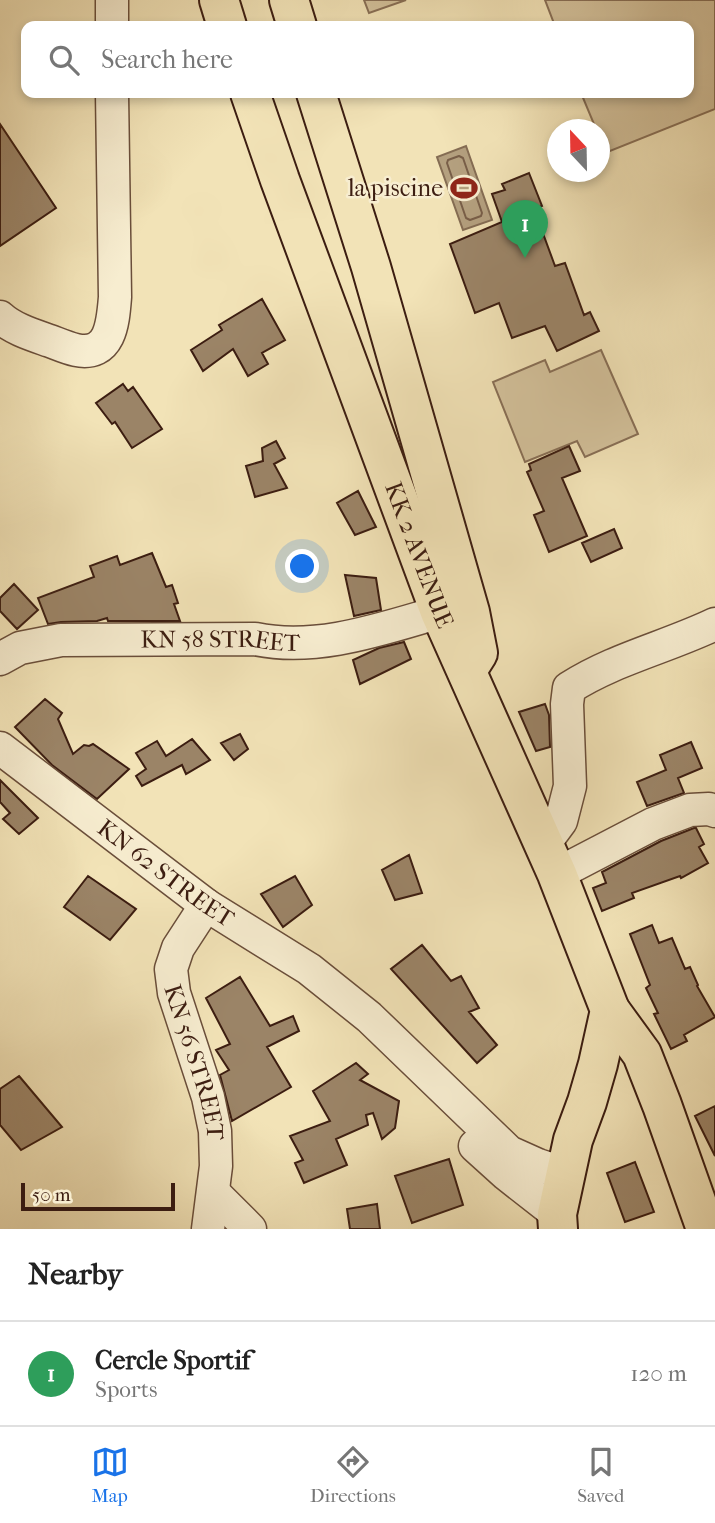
<!DOCTYPE html>
<style>
body{margin:0;font-family:"IM FELL French Canon",serif;background:#f2f2f2;color:#222}
.compass{position:absolute;left:547px;top:119px;width:63px;height:63px;border-radius:50%;background:#fff;box-shadow:0 4px 10px #0003;rotate:338deg}
.scale{position:absolute;left:21px;bottom:18px;width:154px;box-sizing:border-box;padding-left:7px;border:4px solid #3c1d11;border-top:0;font-size:19px;line-height:24px;white-space:nowrap;color:#3c1d11;-webkit-text-stroke:5px #f7edd0;paint-order:stroke}
.you{position:absolute;left:303px;top:567px;width:24px;height:24px;margin:-18px;border:5px solid #fff;border-radius:50%;background:#1a73e8;box-shadow:0 0 0 10px #1a73e833}
.badge{display:grid;place-items:center;width:46px;height:46px;border-radius:50%;background:#1a73e8;color:#fff;font-size:23px;font-weight:700}
.pin{position:absolute;translate:-50% -58px;filter:drop-shadow(0 2px 4px #0008)}
.pin::after{content:'';position:absolute;top:37px;width:24px;height:21px;background:inherit;clip-path:polygon(0 0,100% 0,50% 100%)}
.list{margin:0;padding:0;list-style:none}
h2{display:flex;justify-content:space-between;align-items:center;height:91px;margin:0;padding:0 28px;font-size:30px}
h2 small{font-size:23px;font-weight:400;color:#767676}
.list li{display:grid;grid-template-columns:46px 1fr auto;gap:21px;align-items:center;box-sizing:border-box;height:105px;padding:0 28px;border-top:2px solid #e0e0e0}
.list b{display:block;font-size:26px;white-space:nowrap}
.list p{margin:0;font-size:23px;white-space:nowrap;color:#767676}
.list em{font-size:23px;font-style:normal;color:#767676}
.icon{flex:none;width:38px;height:38px;fill:none;stroke:currentColor;stroke-width:2;stroke-linecap:round;stroke-linejoin:round}
.map{position:relative;flex:none;width:715px;height:1229px;overflow:hidden}
.search{position:absolute;background:#fff;box-shadow:0 4px 10px #0003;left:21px;right:21px;top:21px;height:77px;display:flex;align-items:center;gap:18px;box-sizing:border-box;padding:0 24px;border-radius:14px;color:#767676;font-size:26px}
.sheet{height:196px;background:#fff}
nav{display:flex;justify-content:space-around;align-items:center;box-sizing:border-box;height:98px;border-top:2px solid #e0e0e0;background:#fff;font-size:19px;color:#767676}
nav a{display:grid;justify-items:center;gap:4px}
nav .on{color:#1a73e8}
.map>svg:first-child{display:block}
.green{fill:#d3c19b;stroke:#886f56;stroke-width:2}
.water{fill:#b4a07f;stroke:#846c53;stroke-width:2}
.lines{fill:none;stroke-linecap:round;stroke-linejoin:round}
.shore{stroke:#785e48;stroke-width:2}
.building{fill:#9b8467;stroke:#3c1d11;stroke-width:2}
.minor-casing{stroke:#6a4e3a;stroke-width:35}
.major-casing{stroke:#3c1d11;stroke-width:42}
.minor{stroke:#f7edd0;stroke-width:32}
.major{stroke:#f2e3b7;stroke-width:38}
.labels{text-anchor:middle;dominant-baseline:central;stroke-width:5;stroke-linejoin:round;paint-order:stroke}
.poi-label{font-size:24px;fill:#3c1d11;stroke:#f7edd0;text-anchor:end}
.street-label{font-size:24px;fill:#3c1d11;stroke:#f7edd0}
</style>
<div class="map">
<svg width="715" height="1229" viewBox="0 0 715 1229">
<rect width="100%" height="100%" fill="#f2e3b7"/>
<filter id="stains"><feTurbulence type="fractalNoise" baseFrequency=".00286" numOctaves="4"/><feColorMatrix values="0 0 0 0 .2 0 0 0 0 .09 0 0 0 0 .02 0 0 0 .5 -.17"/></filter>
<radialGradient id="worn" r=".72"><stop offset=".6" stop-color="#630" stop-opacity="0"/><stop offset="1" stop-color="#630" stop-opacity=".3"/></radialGradient>
<path class="green" d="M364,0H406L369,13Z
M545,0H715V109L605,153L600,140V130L596,129L581,93H689V26H555Z
M601,350L638,434L585,457L577,441L525,462L493,382L545,360L550,372Z"/>
<path class="water" d="M466,146L492,220L463,230L437,157Z"/>
<g class="lines">
<path class="shore" d="M459,156L463,158L482,213L481,216L470,220L466,218L447,163L448,160Z"/>
</g>
<path class="building" d="M0,124L56,208L0,246Z
M529,173L542,206L534,209L555,266L565,263L584,315L590,312L599,331L557,351L545,326L512,338L499,303L475,313L450,244L502,222L492,194L505,190L502,184Z
M262,299L285,340L262,353L268,364L248,376L233,349L203,371L191,350L222,330L219,325Z
M123,384L128,391L133,387L162,429L132,448L115,422L112,424L96,403Z
M276,441L285,458L274,464L287,488L255,497L246,466L263,461L262,448Z
M569,446L580,471L562,478L587,536L549,552L534,515L544,511L527,472L531,470L529,464Z
M358,491L376,527L355,535L337,503Z
M614,529L622,548L591,562L582,543Z
M152,553L166,587L172,585L178,603L174,604L180,621H108L107,618L97,621L61,622L48,624L38,598L94,577L90,566L117,556L120,565Z
M345,575L376,578L381,610L354,616Z
M14,584L38,610L17,629L0,611V598Z
M404,642L411,659L360,684L353,660L379,648Z
M45,699L62,713L58,719L73,754L84,745L89,746L93,744L129,769L97,799L52,765L15,727Z
M545,704L549,715L550,747L536,751L519,712Z
M240,734L248,749L234,760L221,743Z
M192,739L210,760L186,774L182,765L142,786L136,776L146,769L136,753L157,741L166,756Z
M691,742L702,768L678,778L684,793L647,806L637,782L666,770L660,755Z
M0,780L38,818L19,834L3,819L10,813L0,802Z
M694,828H696L704,844L699,847L708,863L681,878L680,876L632,893L634,898L602,911L593,888L606,883L602,872L661,841Z
M409,855L422,893L395,900L382,870Z
M88,876L136,909L110,940L64,907Z
M295,876L312,905L283,927L261,894Z
M652,925L659,943L672,938L685,969L690,967L698,985L697,986L715,1017L684,1035L687,1041L671,1049L654,1014L658,1013L646,988L650,985L630,934Z
M422,945L451,981L461,976L479,1008L469,1012L497,1045L477,1063L391,969Z
M240,977L270,1026L293,1016L299,1031L267,1047L291,1087L232,1121L220,1075L229,1070L216,1050L230,1044L206,998Z
M356,1063L368,1074L360,1080L399,1101L395,1128L382,1139L373,1113L366,1115L368,1125L336,1139L347,1165L304,1183L295,1163L303,1160L290,1136L330,1121L313,1091Z
M19,1076L62,1127L21,1150L0,1125V1089Z
M715,1106V1156L695,1116Z
M449,1159L463,1205L412,1223L395,1176Z
M635,1162L654,1212L625,1222L607,1173Z
M377,1204L380,1229H350L347,1209Z"/>
<g class="lines">
<defs>
<g id="minor">
<path d="M112,26V0"/>
<path d="M0,317C13,329 33,335 50,341C58,344 67,348 76,350C111,357 113,322 115,297L112,93"/>
<path id="s1" d="M0,659L20,648L61,640L255,639C317,652 381,629 440,612"/>
<path id="s2" d="M0,748L206,905L309,969L369,1017L509,1152L538,1165L565,1174"/>
<path d="M544,844L561,821L570,786L567,704L569,688C614,659 667,647 715,624"/>
<path d="M557,874L653,824L690,810L709,809L715,811"/>
<path id="s3" d="M206,905L178,948L171,969L174,993L208,1097L215,1131L216,1166L208,1229"/>
<path d="M475,1146L506,1174L557,1214"/>
<path d="M214,1193L250,1229"/>
</g>
<g id="major">
<path d="M219,0L227,26"/>
<path d="M289,0L297,26"/>
<path id="s4" d="M250,93L280,180L440,612L557,874L610,1010L598,1064L587,1102L573,1140L557,1214L558,1229"/>
<path d="M316,93L371,267L470,612L478,653L471,664"/>
<path d="M610,1010L642,1054L662,1105L706,1229"/>
</g>
</defs>
<use href="#minor" class="minor-casing"/>
<use href="#major" class="major-casing"/>
<use href="#minor" class="minor"/>
<use href="#major" class="major"/>
</g>
<defs>
<symbol id="stadium-bare" viewBox="-9 -9 18 18"><path d="M0-5a6.5 5 0 1 0 0 10a6.5 5 0 1 0 0-10ZM-3.5-1.8h7v3.6h-7Z" fill="#8f2418" stroke="#f7edd0" stroke-width="2.5" paint-order="stroke"/></symbol>
</defs>
<g fill-rule="evenodd">
<use href="#stadium-bare" x="445" y="169" width="38" height="38"/>
</g>
<g class="labels">
<g class="poi-label">
<text x="443" y="188">la piscine</text>
</g>
<g class="street-label">
<text stroke="none"><textPath href="#s4" startOffset="492">KK 2 AVENUE</textPath></text>
<text stroke="none"><textPath href="#s1" startOffset="224">KN 58 STREET</textPath></text>
<text stroke="none"><textPath href="#s2" startOffset="208">KN 62 STREET</textPath></text>
<text stroke="none"><textPath href="#s3" startOffset="170">KN 56 STREET</textPath></text>
</g>
</g>
<rect width="100%" height="100%" filter="url(#stains)"/>
<rect width="100%" height="100%" fill="url(#worn)"/>
</svg>
<svg class="compass" viewBox="-18 -18 36 36"><path d="M0-13l5 13h-10z" fill="#e53935"/><path d="M0 13l5-13h-10z" fill="#767676"/></svg>
<div class="scale">50 m</div>
<div class="you"></div>
<div class="pin badge" style="left:525px;top:258px;background:#2e9e5b">1</div>
<div class="search"><svg class="icon" aria-label="search" viewBox="0 0 24 24"><circle cx="10" cy="10" r="6"/><path d="M15 15l6 6"/></svg>Search here</div>
</div>
<section class="sheet">
<h2>Nearby<small></small></h2>
<ul class="list">
<li><span class="badge" style="background:#2e9e5b">1</span><div><b>Cercle Sportif</b><p>Sports</p></div><em>120 m</em></li>
</ul>
</section>
<nav>
<a class="on"><svg class="icon" aria-label="map" viewBox="0 0 24 24"><path d="M3 6l6-2 6 2 6-2v14l-6 2-6-2-6 2zM9 4v14M15 6v14"/></svg>Map</a>
<a><svg class="icon" aria-label="directions" viewBox="0 0 24 24"><path d="M12 3l9 9-9 9-9-9zM9 14v-3h6M13 9l2 2-2 2"/></svg>Directions</a>
<a><svg class="icon" aria-label="saved" viewBox="0 0 24 24"><path d="M7 4h10v16l-5-4-5 4z"/></svg>Saved</a>
</nav>
